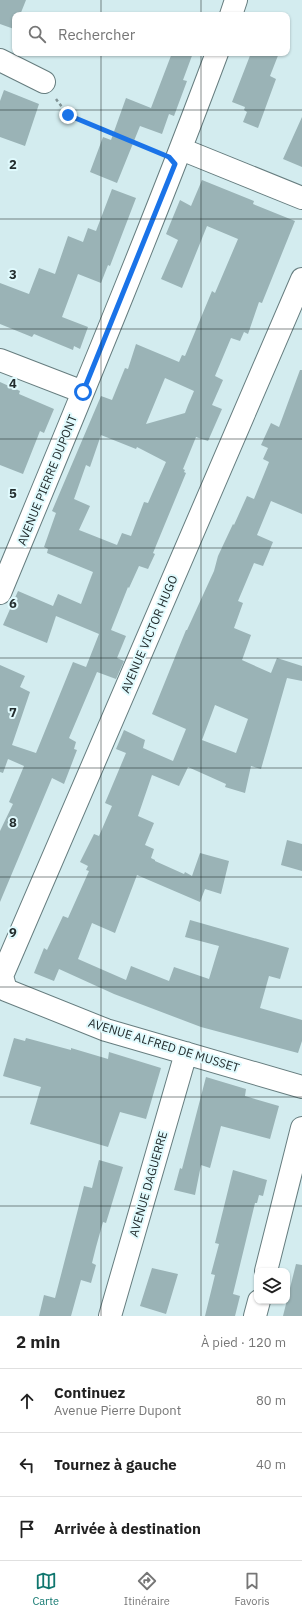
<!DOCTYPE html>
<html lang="fr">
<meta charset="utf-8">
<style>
body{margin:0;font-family:"IBM Plex Sans",sans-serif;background:#f2f2f2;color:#222}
.controls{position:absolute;right:12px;bottom:12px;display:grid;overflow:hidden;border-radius:8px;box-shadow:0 1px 3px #0004}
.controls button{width:36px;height:36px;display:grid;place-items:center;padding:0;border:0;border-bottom:1px solid #e0e0e0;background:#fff;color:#222;font:20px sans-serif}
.stop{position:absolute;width:12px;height:12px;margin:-9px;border:3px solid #1a73e8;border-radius:50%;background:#fff}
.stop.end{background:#1a73e8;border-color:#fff;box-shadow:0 1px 4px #0008}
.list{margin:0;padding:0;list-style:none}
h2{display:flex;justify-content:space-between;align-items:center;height:52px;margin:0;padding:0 16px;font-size:17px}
h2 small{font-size:13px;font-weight:400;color:#767676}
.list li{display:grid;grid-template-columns:26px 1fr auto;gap:12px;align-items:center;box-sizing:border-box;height:64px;padding:0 16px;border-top:1px solid #e0e0e0}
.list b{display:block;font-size:15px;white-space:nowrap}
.list p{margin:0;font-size:13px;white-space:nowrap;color:#767676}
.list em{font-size:13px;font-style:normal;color:#767676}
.icon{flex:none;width:22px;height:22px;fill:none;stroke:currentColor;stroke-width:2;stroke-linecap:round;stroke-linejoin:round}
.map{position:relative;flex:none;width:302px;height:1316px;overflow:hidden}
.search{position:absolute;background:#fff;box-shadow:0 1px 3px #0004;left:12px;right:12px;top:12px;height:44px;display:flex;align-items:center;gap:10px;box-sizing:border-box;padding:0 14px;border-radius:8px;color:#767676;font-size:15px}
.sheet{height:244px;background:#fff}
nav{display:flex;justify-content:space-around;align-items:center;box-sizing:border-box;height:56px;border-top:1px solid #e0e0e0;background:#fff;font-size:11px;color:#767676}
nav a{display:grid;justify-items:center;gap:2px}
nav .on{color:#0f766e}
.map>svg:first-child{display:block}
.building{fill:#9ab3b6;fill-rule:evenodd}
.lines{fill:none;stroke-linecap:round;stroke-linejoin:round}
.street-casing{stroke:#667d7f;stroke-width:24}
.path{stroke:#809294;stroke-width:2.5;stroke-dasharray:3 3;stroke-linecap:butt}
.street{stroke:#fff;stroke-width:22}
.route{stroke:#1a73e8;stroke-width:5}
.grid{fill:none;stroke:#232d2e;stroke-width:1;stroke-opacity:0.55}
.labels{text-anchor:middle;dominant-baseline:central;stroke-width:4;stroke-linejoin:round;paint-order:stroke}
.street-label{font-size:12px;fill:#232d2e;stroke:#e0fafd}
.grid-label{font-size:13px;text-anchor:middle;font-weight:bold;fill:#232d2e;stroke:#e0fafd;stroke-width:4;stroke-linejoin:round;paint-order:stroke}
</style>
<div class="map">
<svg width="302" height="1316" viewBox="0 0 302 1316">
<rect width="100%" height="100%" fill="#d3ecef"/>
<path class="building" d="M0,0H26L20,15H15L14,29L0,24Z
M172,53H193L183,80L187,81L174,116L169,114L162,134L140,126L117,183L90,172L103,137L111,140L126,98L151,108Z
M251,53H279L270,76L276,79L258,128L243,122L247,112L244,110L245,107L232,102Z
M4,90L39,104L25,146L0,137V101Z
M302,117V167L283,159Z
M202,180L254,201L253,204L295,221L262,303L259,302L248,334L244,332L240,341L231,338L215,376L223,380L212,405L222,409L208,441L196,437L183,469L185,470L184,472L186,473L153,553L155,554L148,569L139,566L129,588L128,587L111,630L126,636L117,658L124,661L116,679L97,672L69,738L76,742L74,749L77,750L64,784L52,778L0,902V831L13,804L9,802L24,766L8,759L3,773L0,772V665L25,676L20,687L30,692L12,745L36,753L73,662L86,667L99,634L56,616L47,643L3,625L18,591L53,606L58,594L81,604L93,572L47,553L48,549L44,547L56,513L52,511L101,396L112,400L125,368L128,369L136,344L179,362L182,355L185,356L212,291L215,293L238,239L207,226L182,288L161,279L178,240L166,234L180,200L191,206ZM165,378L194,391L188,405L185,413L146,424ZM101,435L136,449L137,447L166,462L148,503L144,502L131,536L122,533L117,545L79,530L90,506L74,499L86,465L90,467Z
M112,189L136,198L110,266L108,265L101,283L78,274L62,317L88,327L80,349L74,346L73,350L34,334L32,337L0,324V283L29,294L39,268L55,274L68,236L83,242L88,228L96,231Z
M300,370H302V514L271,501L257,535L273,542L263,566L254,563L238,601L243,603L234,628L251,635L242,660L271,673L277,658L302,666V681L287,678L261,769L251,766L245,793L225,787L226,784L188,767L179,786L152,775L138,816L154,823L145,845L154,849L151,858L155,860V861L184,874L185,872L192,876L200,853L229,861L221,894L205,889L200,902L137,875L115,933L92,923L78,959L126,980L131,966L169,981L174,967L209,979L219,946L185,937L190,920L289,948L280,979L269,976L260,1008L302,1020V1041L298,1053L201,1027L114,994L59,969L54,981L34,973L44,948L47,950L63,916L68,918L89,871L86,870L88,866L80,862L94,834L99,836L112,806L105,803L126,753L116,749L124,730L145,740L143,748L173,761L186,729L152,714L186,630H187L214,571L218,556L233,524L234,525L247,496L254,499L269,462L263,459L268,448L261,445L271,423L279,427ZM215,705L248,719L236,753L202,740Z
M0,382L20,391L19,394L54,409L44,433L40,431L23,474L0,465Z
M287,840L302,844V871L281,865Z
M14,1038L25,1041L26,1038L71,1050V1048L108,1059L109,1052L161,1068L146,1119L120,1112L108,1147L30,1124L41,1087L3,1076Z
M206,1077L246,1089L245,1096L279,1106L270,1139L221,1126L210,1168L201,1165L195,1195L174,1190L180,1168L182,1169Z
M99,1160L123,1167L106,1223L103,1222L96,1247L92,1263L96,1265L91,1283L81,1280L71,1316H39L44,1295L55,1298L84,1186L92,1188Z
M233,1170L267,1180L263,1196L259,1195L257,1203H255L233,1294L240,1296L235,1316H205L215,1275L211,1274L219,1244L215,1243Z
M296,1264L302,1265V1316H283Z
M152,1268L178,1274L166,1314L140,1306Z"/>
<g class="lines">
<defs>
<path id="street" d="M231,15L236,0
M0,60L44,82
M181,149L302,198
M302,279L2,976L6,990L106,1030L302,1087
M0,360L83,392
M0,593C74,414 149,235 217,53
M266,1271L302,1128
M110,1316L186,1053
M255,1316L259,1301"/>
</defs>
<use href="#street" class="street-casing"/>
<path class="path" d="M56,99L68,115L157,152"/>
<use href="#street" class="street"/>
</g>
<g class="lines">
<path class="route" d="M68,115L169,157L175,164L83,392"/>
</g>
<path class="grid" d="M101,0V15M201,0V15M101,53V1316M201,53V1316M0,110H302M0,219H302M0,329H302M0,439H302M0,548H302M0,658H302M0,768H302M0,877H302M0,987H302M0,1097H302M0,1206H302"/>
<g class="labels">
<g class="street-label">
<text transform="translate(47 480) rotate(-68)">AVENUE PIERRE DUPONT</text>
<text transform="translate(149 634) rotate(-67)">AVENUE VICTOR HUGO</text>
<text transform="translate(164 1045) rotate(17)">AVENUE ALFRED DE MUSSET</text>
<text transform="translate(148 1184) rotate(-74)">AVENUE DAGUERRE</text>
</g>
</g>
<g class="grid-label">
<text x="13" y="169">2</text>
<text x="13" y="279">3</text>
<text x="13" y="388">4</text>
<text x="13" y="498">5</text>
<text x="13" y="608">6</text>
<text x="13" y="717">7</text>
<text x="13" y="827">8</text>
<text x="13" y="937">9</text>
</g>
</svg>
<div class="controls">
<button><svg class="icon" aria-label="layers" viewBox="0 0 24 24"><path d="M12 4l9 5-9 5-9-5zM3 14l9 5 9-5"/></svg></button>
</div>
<div class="stop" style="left:83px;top:392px"></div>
<div class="stop end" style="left:68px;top:115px"></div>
<div class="search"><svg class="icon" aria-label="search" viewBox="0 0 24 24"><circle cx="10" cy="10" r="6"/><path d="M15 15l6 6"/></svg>Rechercher</div>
</div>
<section class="sheet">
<h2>2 min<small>À pied · 120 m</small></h2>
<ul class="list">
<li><svg class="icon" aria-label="ahead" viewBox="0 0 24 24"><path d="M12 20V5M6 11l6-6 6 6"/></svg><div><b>Continuez</b><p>Avenue Pierre Dupont</p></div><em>80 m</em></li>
<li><svg class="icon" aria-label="left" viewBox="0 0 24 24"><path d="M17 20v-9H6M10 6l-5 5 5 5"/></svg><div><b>Tournez à gauche</b></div><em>40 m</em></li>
<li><svg class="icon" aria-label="arrive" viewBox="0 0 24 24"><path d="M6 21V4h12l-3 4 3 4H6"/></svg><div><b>Arrivée à destination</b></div></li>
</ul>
</section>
<nav>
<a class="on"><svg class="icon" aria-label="map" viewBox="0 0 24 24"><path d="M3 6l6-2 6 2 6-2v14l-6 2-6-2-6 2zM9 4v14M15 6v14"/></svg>Carte</a>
<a><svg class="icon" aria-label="directions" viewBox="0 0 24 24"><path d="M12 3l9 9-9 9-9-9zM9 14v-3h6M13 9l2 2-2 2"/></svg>Itinéraire</a>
<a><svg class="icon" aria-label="saved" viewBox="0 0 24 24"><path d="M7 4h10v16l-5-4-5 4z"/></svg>Favoris</a>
</nav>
